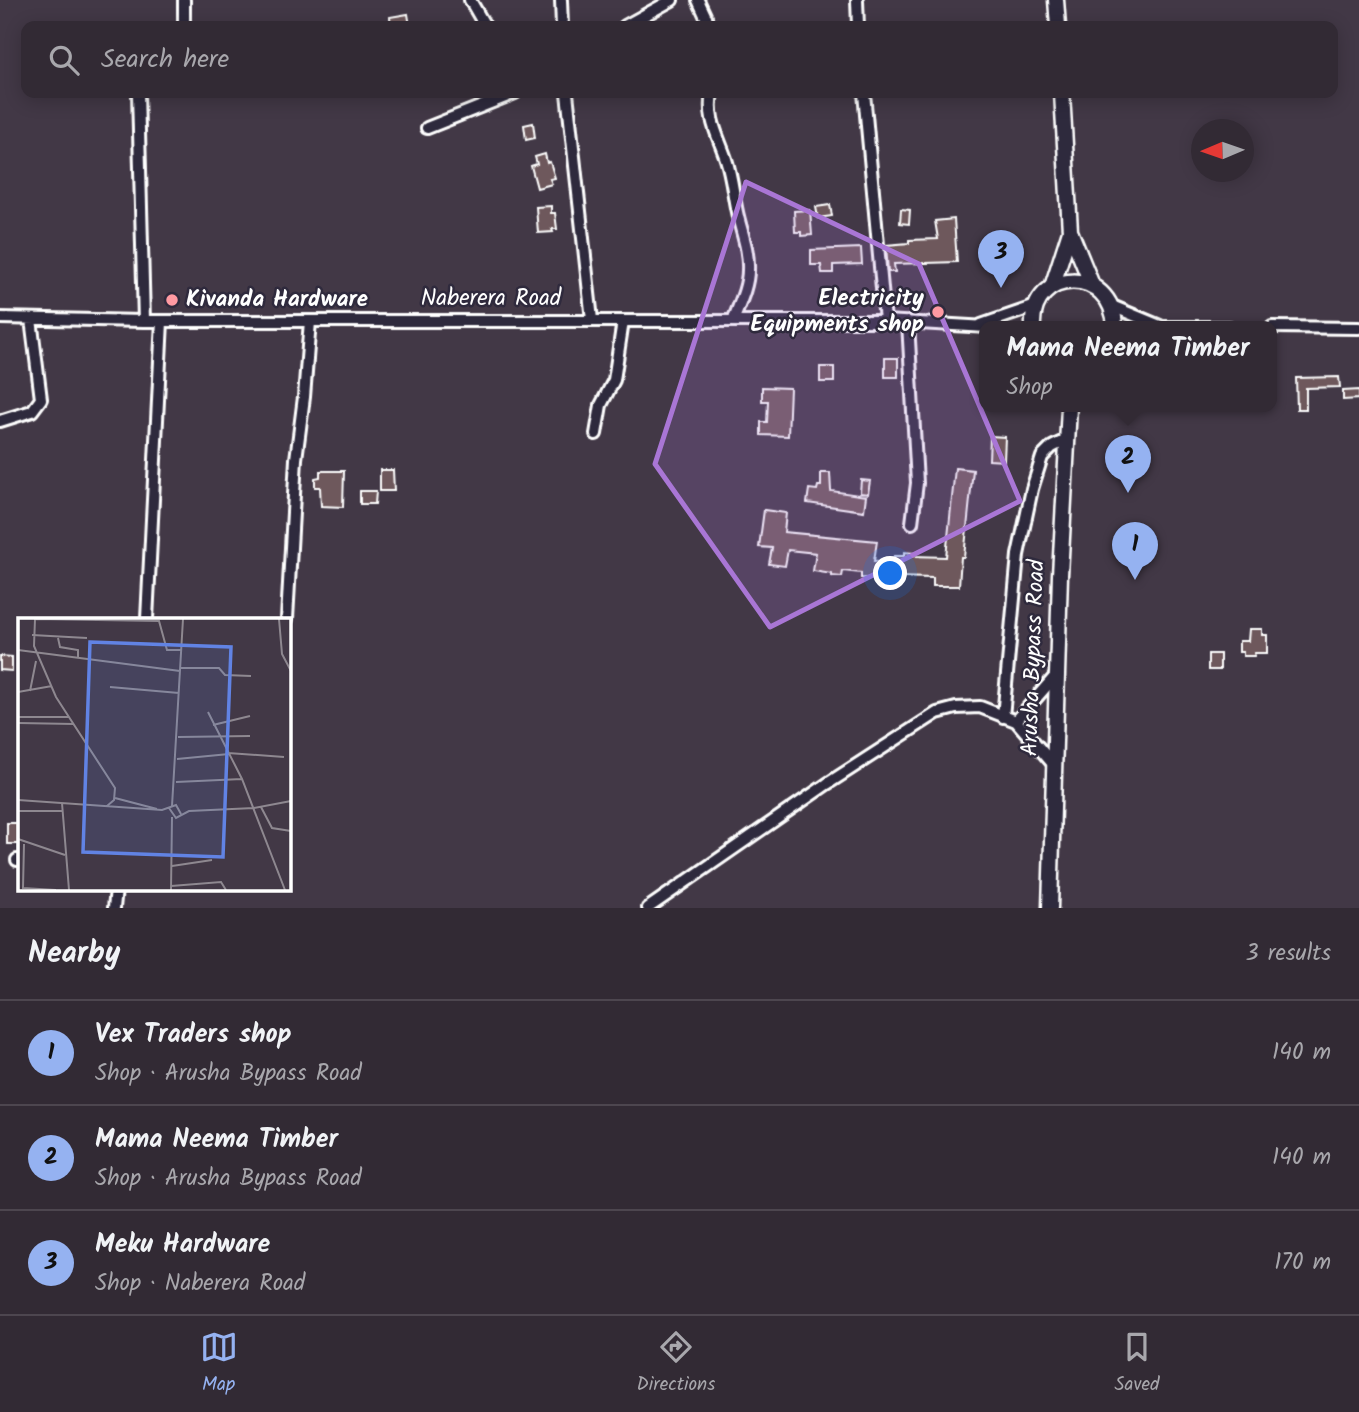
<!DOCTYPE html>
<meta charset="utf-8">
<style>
body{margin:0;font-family:Kalam,sans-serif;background:#3a323c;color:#f1f3f6}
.compass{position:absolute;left:1191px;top:119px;width:63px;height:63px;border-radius:50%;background:#322a34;box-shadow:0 4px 18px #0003;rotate:268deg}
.you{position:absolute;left:891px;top:574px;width:24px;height:24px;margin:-18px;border:5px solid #fff;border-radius:50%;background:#1a73e8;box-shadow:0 0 0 10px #1a73e833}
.badge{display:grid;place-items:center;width:46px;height:46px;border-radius:50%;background:#95b2f1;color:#111;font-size:23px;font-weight:700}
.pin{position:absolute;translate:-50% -58px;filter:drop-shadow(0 2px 4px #0008)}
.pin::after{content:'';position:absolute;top:37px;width:24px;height:21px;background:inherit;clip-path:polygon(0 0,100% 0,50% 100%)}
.popup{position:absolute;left:979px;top:321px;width:298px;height:91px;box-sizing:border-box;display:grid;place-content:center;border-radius:14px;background:#322a34;filter:drop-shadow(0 2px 5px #0005);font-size:23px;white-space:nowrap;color:#a8a7ac}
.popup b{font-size:26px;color:#f1f3f6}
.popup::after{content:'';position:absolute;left:50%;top:100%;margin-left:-14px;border:14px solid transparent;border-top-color:#322a34}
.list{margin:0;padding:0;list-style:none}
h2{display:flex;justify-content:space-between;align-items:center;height:91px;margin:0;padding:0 28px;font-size:30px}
h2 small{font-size:23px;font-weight:400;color:#a8a7ac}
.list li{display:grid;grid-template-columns:46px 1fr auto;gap:21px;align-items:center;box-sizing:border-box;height:105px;padding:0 28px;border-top:2px solid #4d464f}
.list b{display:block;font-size:26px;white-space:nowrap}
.list p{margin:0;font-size:23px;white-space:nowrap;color:#a8a7ac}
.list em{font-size:23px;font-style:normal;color:#a8a7ac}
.icon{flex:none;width:38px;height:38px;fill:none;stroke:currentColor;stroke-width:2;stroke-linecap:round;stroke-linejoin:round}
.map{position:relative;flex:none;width:1359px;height:908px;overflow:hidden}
.search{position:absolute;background:#322a34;box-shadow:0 4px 18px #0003;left:21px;right:21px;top:21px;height:77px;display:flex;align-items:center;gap:18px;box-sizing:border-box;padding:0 24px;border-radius:14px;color:#a8a7ac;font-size:26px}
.sheet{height:406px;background:#322a34}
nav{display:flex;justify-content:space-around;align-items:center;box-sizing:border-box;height:98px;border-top:2px solid #4d464f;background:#322a34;font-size:19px;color:#a8a7ac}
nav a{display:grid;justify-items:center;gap:4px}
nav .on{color:#95b2f1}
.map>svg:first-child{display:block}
.building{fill:#6e595c;stroke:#fff;stroke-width:2}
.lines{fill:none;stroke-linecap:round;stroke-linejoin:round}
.minor-casing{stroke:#fff;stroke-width:16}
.major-casing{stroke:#fff;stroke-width:19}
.minor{stroke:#2f2a3d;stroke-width:10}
.major{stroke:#2f2a3d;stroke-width:14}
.marked{fill:#a976d5;fill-opacity:0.2;stroke:#a976d5;stroke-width:5;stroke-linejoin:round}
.poi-dot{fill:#ff9aa2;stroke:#2f2a3d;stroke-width:2.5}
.labels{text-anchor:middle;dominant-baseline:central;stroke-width:5;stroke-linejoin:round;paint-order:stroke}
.street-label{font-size:23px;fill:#fff;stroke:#2f2a3d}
.poi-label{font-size:23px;font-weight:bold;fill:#fff;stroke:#2f2a3d;text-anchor:end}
.inset-road{fill:none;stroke:#8e8890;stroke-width:2}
.view{fill:#6183e4;fill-opacity:0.15;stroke:#6183e4;stroke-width:3.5}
.inset-edge{fill:none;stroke:#fff;stroke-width:3.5}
</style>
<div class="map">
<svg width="1359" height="908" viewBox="0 0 1359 908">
<rect width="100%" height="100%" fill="#423846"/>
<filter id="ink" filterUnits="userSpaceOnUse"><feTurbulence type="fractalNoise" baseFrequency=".0143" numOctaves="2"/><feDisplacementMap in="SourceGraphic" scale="14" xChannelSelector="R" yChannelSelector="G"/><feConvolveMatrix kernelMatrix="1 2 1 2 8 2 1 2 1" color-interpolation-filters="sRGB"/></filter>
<g filter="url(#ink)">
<path class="building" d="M408,14L410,26H391L390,17Z
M533,123L535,138L526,140L524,125Z
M545,154L547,163L550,162L555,178L550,179L552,184L537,188L531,166L537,164L535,157Z
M830,205L832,216L818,218L816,207Z
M551,206V213H555L557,229H552L553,232L538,233L536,207Z
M901,209L910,210L909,224L900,223Z
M810,210L812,235L801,236V232H795L794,211Z
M954,219L957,262L894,264L895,272H888L886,245L909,243V240L938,239L935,221Z
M861,248L862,264L833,265V273H822L821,265H811V250Z
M885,358H898V377H885Z
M820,367H834V382H820Z
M1339,377L1340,387L1306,388V409H1297L1296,378Z
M762,387L790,388L788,436L761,435V422H767L768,401H762Z
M1359,390V399L1343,400V391Z
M990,436L1005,437L1004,461L989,460Z
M955,468L973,470L964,557H961L959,586H933V578L890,577V581H878V579L861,578V573L843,571L842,577L832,576V574L813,571L816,553L788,550L785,566L769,564L772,548L759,547L764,510L786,513L784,532L877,541L874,561L894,560V556H904V552L913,553V556L946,557Z
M380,470H393L394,491H380Z
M320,471H344L343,507L321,506L320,487H315V478L320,477Z
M821,473H830L831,491L866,496L864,511L807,503L809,489L817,490L818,486H821Z
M861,480L870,481L868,494L860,493Z
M360,491H376L375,504H360Z
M1249,629H1262V635H1267V653H1255L1254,656H1243V652H1239V641H1248Z
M1208,654H1220V670H1208Z
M0,656L12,657V671L0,670Z
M7,823H19V844H7Z"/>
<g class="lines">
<defs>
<path id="minor" d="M470,0L485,26
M561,0L562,26
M698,0L710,26
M857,0L858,26
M184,26V0
M625,26L672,0
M138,93L144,321
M567,93L592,320
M712,93C707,119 718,135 726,159C732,177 733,194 737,212C741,231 749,249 748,270C748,287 739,305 733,321
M864,93L885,321
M427,128L515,93
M1112,306L1160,326
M0,318L144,321H885L987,327
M908,322L917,483L912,523
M981,325L1036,306
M1157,327H1229
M1272,327L1359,328
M0,421L32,411L41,399L31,319
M596,434L601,405L614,380L623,321
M147,619L162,321
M287,619L296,459L304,397L310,321
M1003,717L1018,555L1032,489L1042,457L1052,447L1066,440
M1016,721L1058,673
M17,860H19
M114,908L116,889
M648,908L827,784L937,713L956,708L980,707L1016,721L1053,764"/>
<path id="major" d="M1056,0L1058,26
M1062,93L1070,231L1092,285
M1052,287L1070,231
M1033,327C1030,268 1113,265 1115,327
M1050,908L1060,575L1069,407"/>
</defs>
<use href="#minor" class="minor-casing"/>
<use href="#major" class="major-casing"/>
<use href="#minor" class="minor"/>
<use href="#major" class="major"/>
</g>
</g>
<path class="marked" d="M746,182L919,264L1020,501L770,627L655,464Z"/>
<g class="poi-dot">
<circle cx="172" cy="300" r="7"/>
<circle cx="938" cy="312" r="7"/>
</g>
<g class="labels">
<g class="street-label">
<text x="491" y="299">Naberera Road</text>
<text transform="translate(1034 658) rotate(-88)">Arusha Bypass Road</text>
</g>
<g class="poi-label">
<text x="924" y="299">Electricity<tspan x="924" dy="26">Equipments shop</tspan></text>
<text x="186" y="300" text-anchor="start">Kivanda Hardware</text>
</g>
</g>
<g transform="translate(18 618)">
<rect width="273" height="273" fill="#423846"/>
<path class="inset-road" d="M17,1L16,28L38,79L97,170L96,182L89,188M17,1L141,3L149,32H163M261,1L264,36L273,53M14,17L69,20M40,20L42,29L60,32V40M0,32L162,53M162,50H201L207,57L233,58M92,69L161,75M12,73L18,43M0,74L34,68M190,94L224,161L267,272M0,99H51M0,105L56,106M195,107L232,98M160,119L232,118M210,135L266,139M159,141L211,136M158,164L224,161M97,180L139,191M0,182L144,192L158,187L163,196M44,185L51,272M154,188L165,1M243,189L254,210L273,213M151,190L158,200L171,193L236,190L273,183M0,193H45M0,221L47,237M6,226L5,270L38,272M154,248L194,242M153,268L203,264L208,272M153,272L154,199"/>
<path class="view" d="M72,24L213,29L205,239L65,234Z"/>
<rect width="273" height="273" class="inset-edge"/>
</g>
</svg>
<svg class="compass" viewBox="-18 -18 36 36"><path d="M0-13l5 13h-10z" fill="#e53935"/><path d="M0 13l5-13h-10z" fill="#a8a7ac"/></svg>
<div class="you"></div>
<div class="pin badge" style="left:1135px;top:580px">1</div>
<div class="pin badge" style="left:1128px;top:493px">2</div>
<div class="popup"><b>Mama Neema Timber</b>Shop</div>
<div class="pin badge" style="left:1001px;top:288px">3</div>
<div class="search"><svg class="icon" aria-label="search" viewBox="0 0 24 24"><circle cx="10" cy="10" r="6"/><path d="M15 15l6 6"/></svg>Search here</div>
</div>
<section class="sheet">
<h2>Nearby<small>3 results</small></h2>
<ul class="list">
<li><span class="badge">1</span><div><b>Vex Traders shop</b><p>Shop · Arusha Bypass Road</p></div><em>140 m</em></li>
<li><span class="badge">2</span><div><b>Mama Neema Timber</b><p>Shop · Arusha Bypass Road</p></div><em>140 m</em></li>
<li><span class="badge">3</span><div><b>Meku Hardware</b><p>Shop · Naberera Road</p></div><em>170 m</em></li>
</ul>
</section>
<nav>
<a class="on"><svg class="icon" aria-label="map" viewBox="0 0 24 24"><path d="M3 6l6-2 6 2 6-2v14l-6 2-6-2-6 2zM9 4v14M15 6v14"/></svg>Map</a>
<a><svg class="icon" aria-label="directions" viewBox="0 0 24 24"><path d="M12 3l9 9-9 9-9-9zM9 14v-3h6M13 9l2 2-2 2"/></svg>Directions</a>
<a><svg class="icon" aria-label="saved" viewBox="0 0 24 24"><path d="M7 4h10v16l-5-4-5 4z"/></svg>Saved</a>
</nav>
